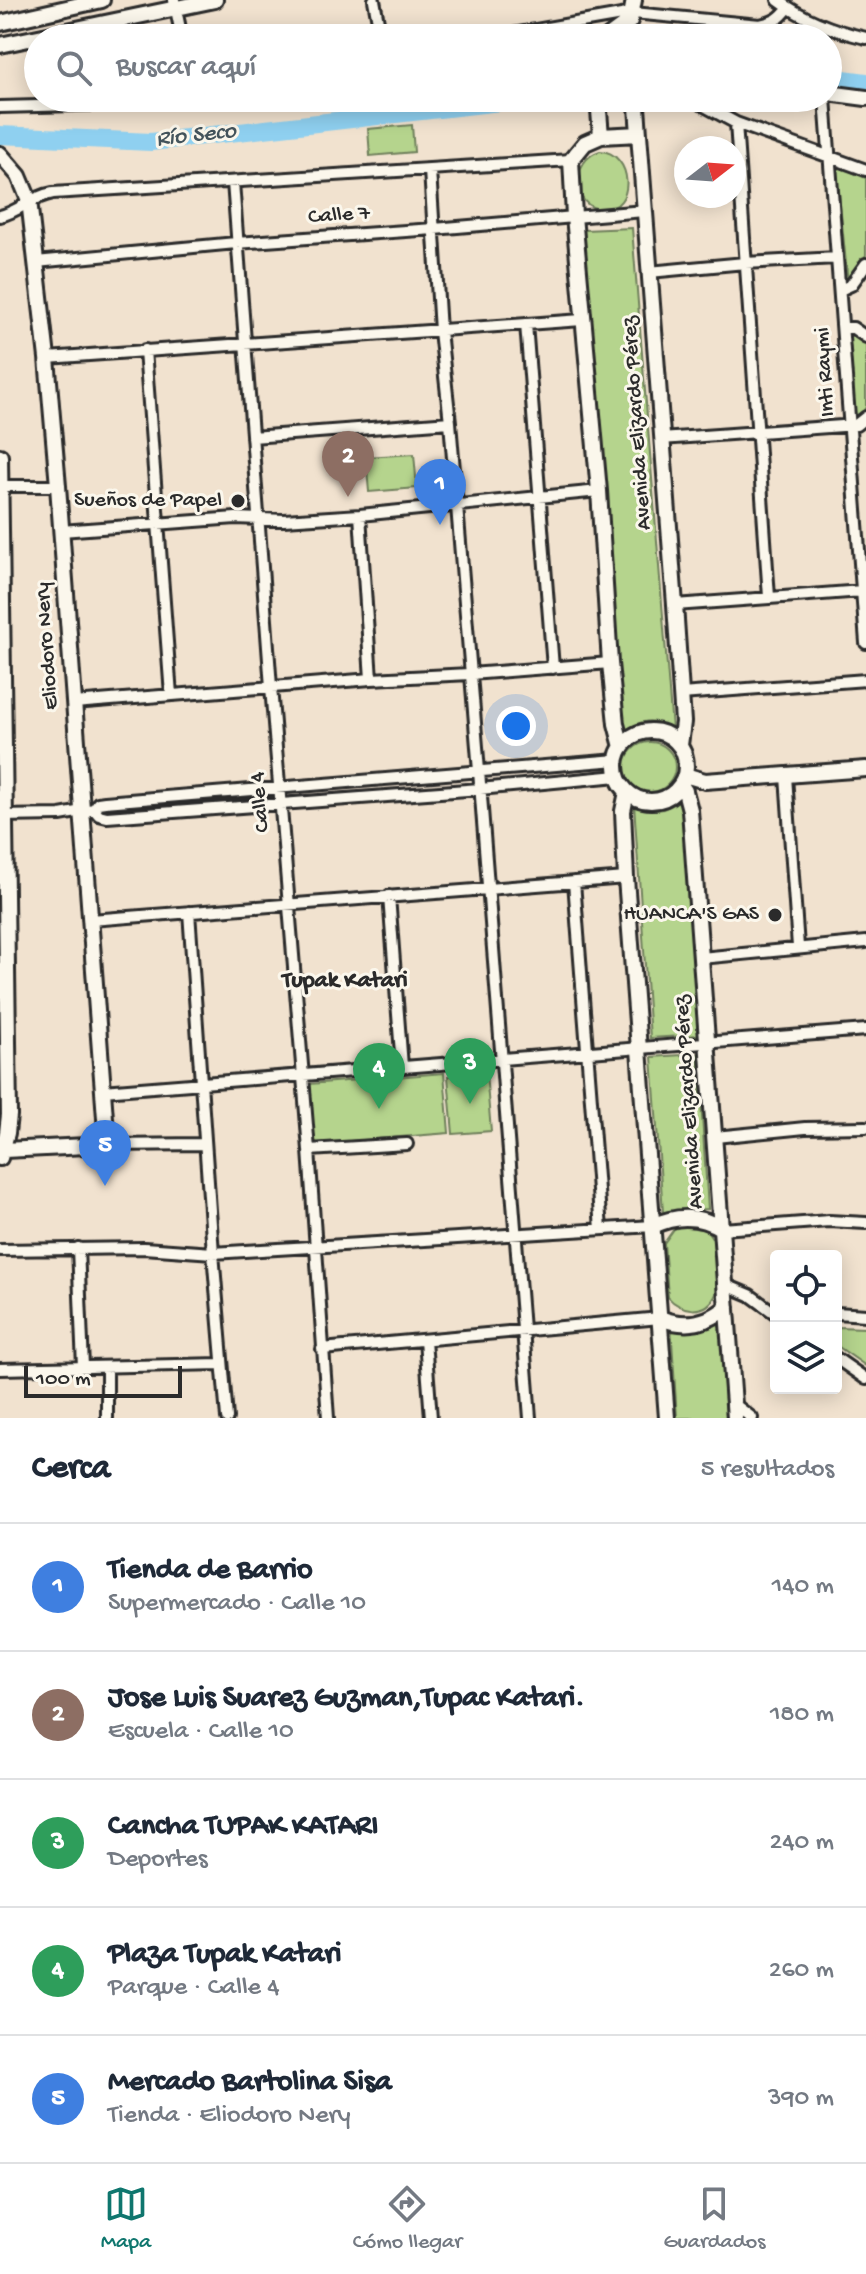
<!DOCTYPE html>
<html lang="es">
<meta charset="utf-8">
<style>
body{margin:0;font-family:"Gochi Hand",sans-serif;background:#f2f2f3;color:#1f2937}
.controls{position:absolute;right:24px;bottom:24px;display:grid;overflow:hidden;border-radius:8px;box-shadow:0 4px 20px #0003}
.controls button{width:72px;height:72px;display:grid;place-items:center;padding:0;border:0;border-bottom:2px solid #e0e1e3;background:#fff;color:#1f2937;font:40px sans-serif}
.compass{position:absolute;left:674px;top:136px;width:72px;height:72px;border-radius:50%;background:#fff;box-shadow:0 4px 20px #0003;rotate:73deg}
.scale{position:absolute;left:24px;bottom:20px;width:158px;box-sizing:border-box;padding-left:8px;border:4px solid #2b2b2b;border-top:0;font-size:22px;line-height:28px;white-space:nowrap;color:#2b2b2b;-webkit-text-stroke:6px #fbf7ec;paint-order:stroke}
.you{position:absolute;left:516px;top:726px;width:28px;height:28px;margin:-20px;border:6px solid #fff;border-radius:50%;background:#1a73e8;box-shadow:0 0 0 12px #1a73e833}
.badge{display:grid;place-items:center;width:52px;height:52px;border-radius:50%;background:#0f766e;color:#fff;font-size:26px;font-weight:700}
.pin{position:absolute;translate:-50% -66px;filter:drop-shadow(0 2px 4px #0008)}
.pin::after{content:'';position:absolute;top:42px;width:28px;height:24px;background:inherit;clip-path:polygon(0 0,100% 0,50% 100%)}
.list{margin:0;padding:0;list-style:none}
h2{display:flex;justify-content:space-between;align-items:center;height:104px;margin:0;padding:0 32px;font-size:34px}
h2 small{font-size:26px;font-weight:400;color:#747a83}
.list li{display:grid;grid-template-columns:52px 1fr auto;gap:24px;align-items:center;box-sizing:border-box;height:128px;padding:0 32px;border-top:2px solid #e0e1e3}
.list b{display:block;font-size:30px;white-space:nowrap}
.list p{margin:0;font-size:26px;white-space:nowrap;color:#747a83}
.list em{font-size:26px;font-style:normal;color:#747a83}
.icon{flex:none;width:44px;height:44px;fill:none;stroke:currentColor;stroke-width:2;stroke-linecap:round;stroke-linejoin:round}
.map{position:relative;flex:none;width:866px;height:1418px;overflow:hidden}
.search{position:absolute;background:#fff;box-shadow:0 4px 20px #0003;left:24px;right:24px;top:24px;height:88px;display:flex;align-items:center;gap:20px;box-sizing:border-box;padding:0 28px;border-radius:44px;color:#747a83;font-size:30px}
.sheet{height:744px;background:#fff}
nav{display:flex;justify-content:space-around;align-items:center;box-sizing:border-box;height:112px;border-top:2px solid #e0e1e3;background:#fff;font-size:22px;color:#747a83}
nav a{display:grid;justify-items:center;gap:4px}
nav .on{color:#0f766e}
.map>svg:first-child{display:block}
.green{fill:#b5d48d;stroke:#70805c;stroke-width:2}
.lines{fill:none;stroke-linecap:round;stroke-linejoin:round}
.river{stroke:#8fd0f0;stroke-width:18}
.street-casing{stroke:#2b2b2b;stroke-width:16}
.secondary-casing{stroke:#2b2b2b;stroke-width:20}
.street{stroke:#fbf7ec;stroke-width:10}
.secondary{stroke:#fbf7ec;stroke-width:14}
.poi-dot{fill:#2b2b2b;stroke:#fbf7ec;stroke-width:3}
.labels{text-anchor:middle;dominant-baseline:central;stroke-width:6;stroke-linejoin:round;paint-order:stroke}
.street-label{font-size:22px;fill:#2b2b2b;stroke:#fbf7ec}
.poi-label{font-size:22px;fill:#2b2b2b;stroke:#fbf7ec;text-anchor:end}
.water-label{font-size:24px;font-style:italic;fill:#44545c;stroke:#fbf7ec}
.neighbourhood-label{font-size:24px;font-weight:bold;fill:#2b2b2b;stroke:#fbf7ec}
</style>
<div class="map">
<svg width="866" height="1418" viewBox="0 0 866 1418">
<rect width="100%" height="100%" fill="#f1e2cf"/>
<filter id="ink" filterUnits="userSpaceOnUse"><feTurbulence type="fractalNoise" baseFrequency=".0125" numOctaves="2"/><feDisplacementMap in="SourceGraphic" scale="16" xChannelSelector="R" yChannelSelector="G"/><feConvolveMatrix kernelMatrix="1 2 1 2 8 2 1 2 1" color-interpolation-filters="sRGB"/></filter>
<g filter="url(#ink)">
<path class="green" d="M356,98H441L442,103L358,113Z
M412,125L414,152L370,156L368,129Z
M600,151C633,152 637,211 602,209C570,208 571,159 600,151Z
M836,165L866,178V255L848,283Z
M632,228L672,729C653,717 639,719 623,734L584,230Z
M848,330L866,343V407L855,423Z
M414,454L417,488L369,492L366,457Z
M625 767a25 25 0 1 1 50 0a25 25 0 1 1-50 0Z
M681,799L699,1035L650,1038L634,804C653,813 665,812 681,799Z
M698,1054L708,1209L663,1212L652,1057Z
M444,1073L449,1133L314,1144L309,1084Z
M486,1073L491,1131L453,1134L448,1076Z
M682,1226L707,1230C708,1232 713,1239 714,1241C716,1248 718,1287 716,1294C707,1316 680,1312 668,1297L664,1243L674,1229Z
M720,1321L726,1418H677L671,1325C689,1333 703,1329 720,1321Z
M836,1327L866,1328V1366L836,1345Z"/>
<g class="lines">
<path class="river" d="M828,77L866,82
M0,135L151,142L535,98"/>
<defs>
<path id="street" d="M174,0L182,38
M374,0L381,38
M778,0C804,20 834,31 866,38
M489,38L633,13L760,25C774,22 780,19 788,8
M690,98L736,123L866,170
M825,98L866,643
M0,107L114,104L157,98
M736,123L769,597
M430,170L440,331L450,422L479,771L530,1418
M233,182L271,687L309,1150L328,1418
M0,216C21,211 30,197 53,193L571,160
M36,262L236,243L434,229L644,211
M649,272L745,263L837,258
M840,290L851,285L866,264
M526,324L553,668
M843,328H853L866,337
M145,350L171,695
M47,358L582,320
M252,437L450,422
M661,439L856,425L866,417
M0,486H58
M360,515L371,679
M61,531L236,518L284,520L360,515L599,491
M675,605L862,591
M681,694L866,680
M74,703L371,679L470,674L610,663
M786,776L798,947
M94,809L99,815L107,817L480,789L618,776
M0,816L60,815L94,809L98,803L105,802L617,760
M574,882L601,1229
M389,896L402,1067
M189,912L213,1253L227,1418
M91,920L626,878
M701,958L866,942
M103,1091L866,1030
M715,1137L805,1128L866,1127
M107,1145L205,1144
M309,1150L407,1144
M722,1229L829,1221L866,1223
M78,1248L83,1367
M0,1250L144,1248L213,1253L653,1226
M726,1285L750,1295L776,1314
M836,1313L866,1315
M425,1340L431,1418
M322,1349L660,1318
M836,1358L866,1379
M0,1369L221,1364
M734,1404L752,1418
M107,1418V1367"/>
<path id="secondary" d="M0,23L102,0
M607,38L630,21L634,0
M0,45L215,0
M828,93L866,98
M598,98L601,136
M641,98L637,107L639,134L675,605L683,722L680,745
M0,154L19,176L29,200L47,358L58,486L107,1145L4,1150
M0,456L9,1115L7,1133L0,1158
M616 766a35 35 0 1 1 70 0a35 35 0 1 1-70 0Z
M622,747L616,724L610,663L599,491L574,216L571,160L585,143L601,136L639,134
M685,775L705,781L866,769
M681,785L685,791L690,810L735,1418
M627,792L623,811L626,878L667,1418
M653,1226C676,1215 700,1215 722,1229
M660,1318C685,1328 707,1324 727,1307"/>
</defs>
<use href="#street" class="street-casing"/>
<use href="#secondary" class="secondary-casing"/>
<use href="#street" class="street"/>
<use href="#secondary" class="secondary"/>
</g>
</g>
<g class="poi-dot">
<circle cx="238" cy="501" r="8"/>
<circle cx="775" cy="915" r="8"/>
</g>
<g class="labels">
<g class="street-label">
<text transform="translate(339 216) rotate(-4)">Calle 7</text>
<text transform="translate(826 372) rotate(-94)">Inti Raymi</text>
<text transform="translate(638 423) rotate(-94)">Avenida Elizardo Pérez</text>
<text transform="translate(48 646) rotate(-94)">Eliodoro Nery</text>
<text transform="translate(261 802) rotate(-95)">Calle 4</text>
<text transform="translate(690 1102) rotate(-94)">Avenida Elizardo Pérez</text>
</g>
<g class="poi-label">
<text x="222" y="501">Sueños de Papel</text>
<text x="759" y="915">HUANCA'S GAS</text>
</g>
<g class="water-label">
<text transform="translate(196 136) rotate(-6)">Río Seco</text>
</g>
<g class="neighbourhood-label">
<text x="345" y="981">Tupak Katari</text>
</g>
</g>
</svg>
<div class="controls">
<button><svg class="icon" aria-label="locate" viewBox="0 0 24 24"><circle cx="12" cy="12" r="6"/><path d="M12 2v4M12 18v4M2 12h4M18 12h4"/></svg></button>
<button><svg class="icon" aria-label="layers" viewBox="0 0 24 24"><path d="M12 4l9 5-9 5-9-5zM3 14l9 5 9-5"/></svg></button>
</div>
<svg class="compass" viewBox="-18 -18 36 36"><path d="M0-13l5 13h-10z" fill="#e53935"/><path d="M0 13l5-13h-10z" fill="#747a83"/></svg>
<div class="scale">100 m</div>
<div class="you"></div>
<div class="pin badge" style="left:440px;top:525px;background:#3f7fe0">1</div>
<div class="pin badge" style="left:348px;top:497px;background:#8d6e63">2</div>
<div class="pin badge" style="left:470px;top:1104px;background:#2e9e5b">3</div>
<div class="pin badge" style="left:379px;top:1109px;background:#2e9e5b">4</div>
<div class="pin badge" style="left:105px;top:1186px;background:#3f7fe0">5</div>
<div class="search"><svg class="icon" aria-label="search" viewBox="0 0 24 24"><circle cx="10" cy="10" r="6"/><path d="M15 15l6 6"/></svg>Buscar aquí</div>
</div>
<section class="sheet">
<h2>Cerca<small>5 resultados</small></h2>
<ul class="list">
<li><span class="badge" style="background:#3f7fe0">1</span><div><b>Tienda de Barrio</b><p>Supermercado · Calle 10</p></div><em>140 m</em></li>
<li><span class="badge" style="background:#8d6e63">2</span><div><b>Jose Luis Suarez Guzman,Tupac Katari.</b><p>Escuela · Calle 10</p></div><em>180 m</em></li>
<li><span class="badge" style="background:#2e9e5b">3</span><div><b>Cancha TUPAK KATARI</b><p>Deportes</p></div><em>240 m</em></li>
<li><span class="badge" style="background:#2e9e5b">4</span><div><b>Plaza Tupak Katari</b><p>Parque · Calle 4</p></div><em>260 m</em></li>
<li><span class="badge" style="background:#3f7fe0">5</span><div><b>Mercado Bartolina Sisa</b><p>Tienda · Eliodoro Nery</p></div><em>390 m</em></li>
</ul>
</section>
<nav>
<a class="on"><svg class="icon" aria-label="map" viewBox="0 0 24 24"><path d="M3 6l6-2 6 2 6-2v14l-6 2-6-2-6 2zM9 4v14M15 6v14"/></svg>Mapa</a>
<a><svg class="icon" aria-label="directions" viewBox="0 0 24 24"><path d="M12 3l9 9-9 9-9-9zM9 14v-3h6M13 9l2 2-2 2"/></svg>Cómo llegar</a>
<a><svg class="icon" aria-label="saved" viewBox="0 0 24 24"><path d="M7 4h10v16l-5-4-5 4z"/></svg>Guardados</a>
</nav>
